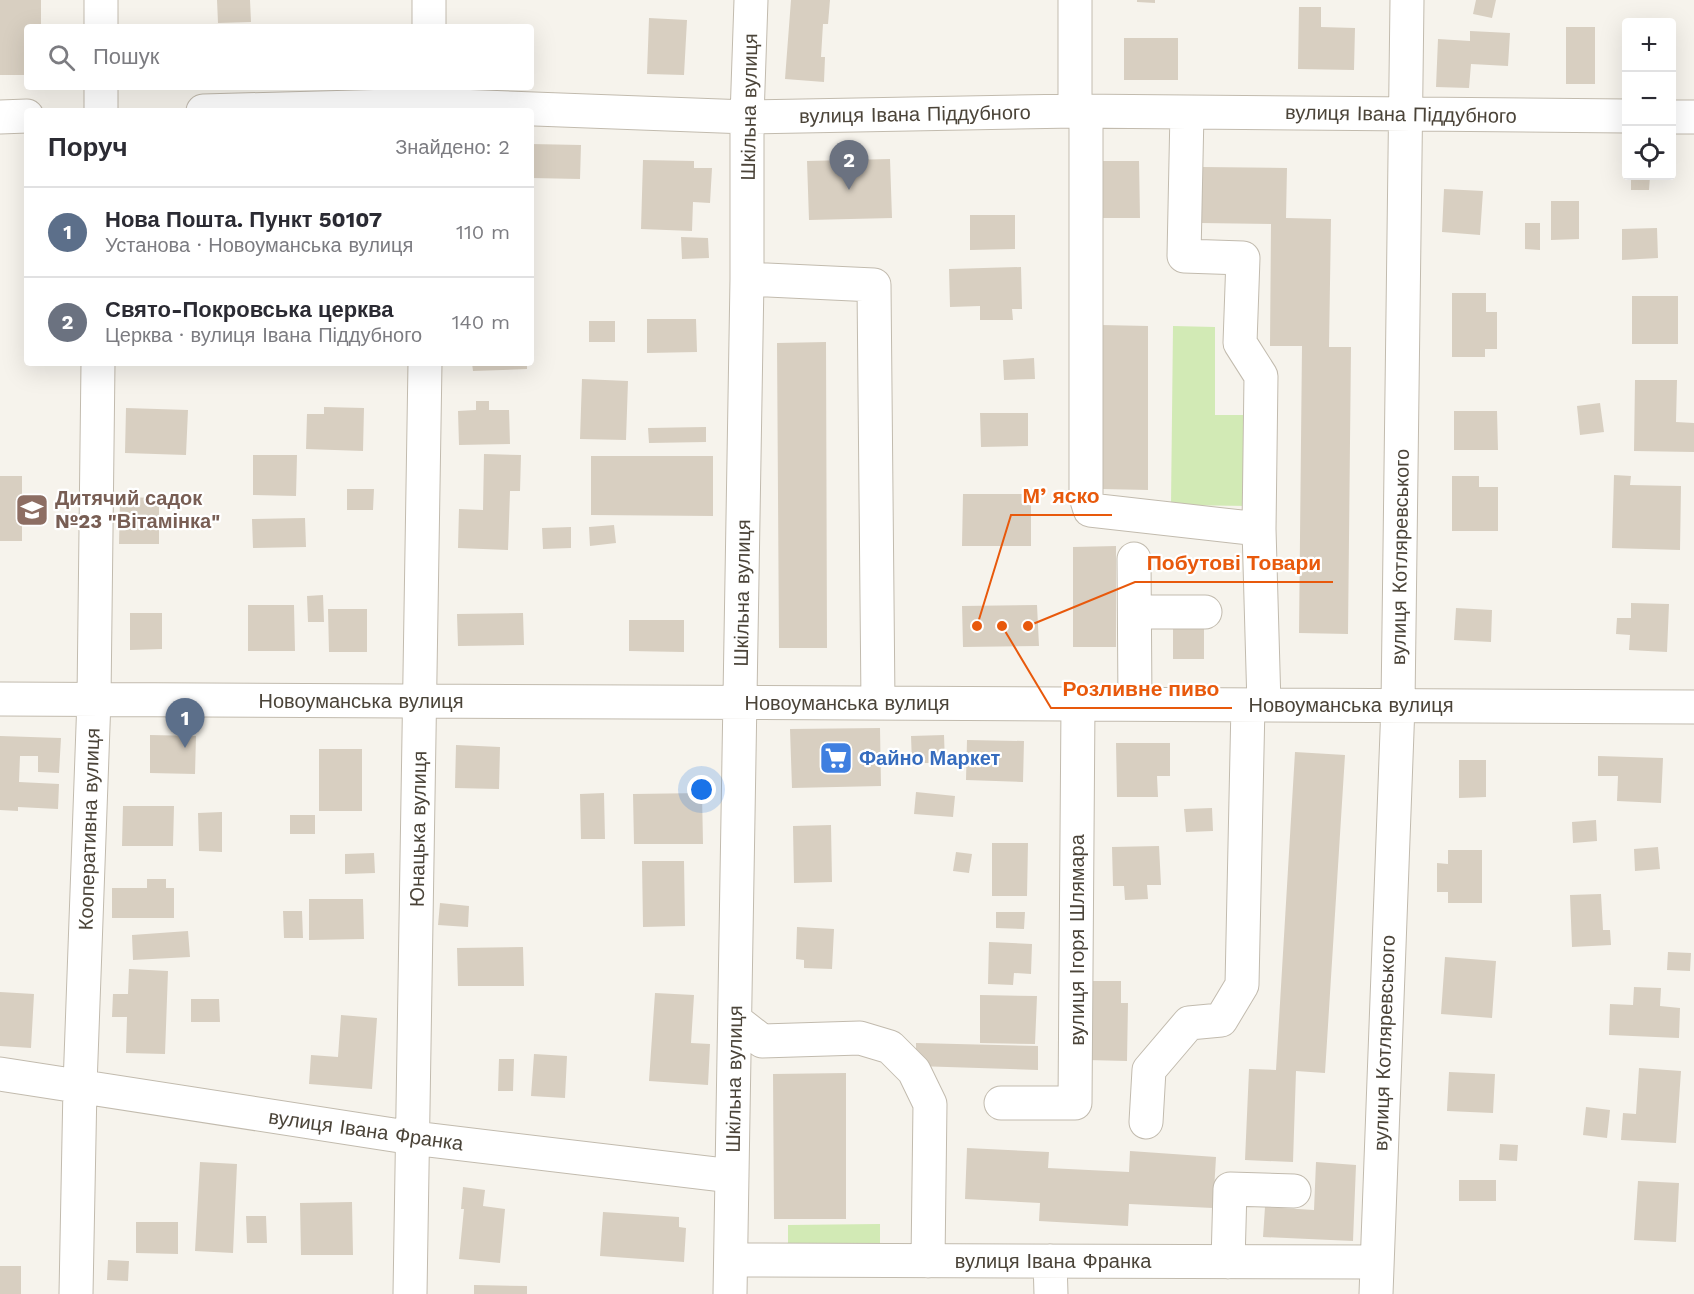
<!DOCTYPE html>
<html lang="uk">
<meta charset="utf-8">
<style>
body{margin:0;font-family:"Work Sans",sans-serif;background:#f7f7f7;color:#2b2b33}
.controls{position:absolute;right:18px;top:18px;display:grid;overflow:hidden;border-radius:6px;box-shadow:0 6px 24px #0002}
.controls button{width:54px;height:54px;display:grid;place-items:center;padding:0;border:0;border-bottom:2px solid #e1e1e2;background:#fff;color:#2b2b33;font:30px sans-serif}
.you{position:absolute;left:702px;top:790px;width:21px;height:21px;margin:-15px;border:4px solid #fff;border-radius:50%;background:#1a73e8;box-shadow:0 0 0 9px #1a73e833}
.badge{display:grid;place-items:center;width:39px;height:39px;border-radius:50%;background:#0b8043;color:#fff;font-size:20px;font-weight:700}
.pin{position:absolute;translate:-50% -50px;filter:drop-shadow(0 2px 3px #0008)}
.pin::after{content:'';position:absolute;top:32px;width:21px;height:18px;background:inherit;clip-path:polygon(0 0,100% 0,50% 100%)}
.list{margin:0;padding:0;list-style:none}
h2{display:flex;justify-content:space-between;align-items:center;height:78px;margin:0;padding:0 24px;font-size:26px}
h2 small{font-size:20px;font-weight:400;color:#7c7c81}
.list li{display:grid;grid-template-columns:39px 1fr auto;gap:18px;align-items:center;box-sizing:border-box;height:90px;padding:0 24px;border-top:2px solid #e1e1e2}
.list b{display:block;font-size:22px;white-space:nowrap}
.list p{margin:0;font-size:20px;white-space:nowrap;color:#7c7c81}
.list em{font-size:20px;font-style:normal;color:#7c7c81}
.icon{flex:none;width:33px;height:33px;fill:none;stroke:currentColor;stroke-width:2;stroke-linecap:round;stroke-linejoin:round}
.map{position:relative;flex:none;width:1694px;height:1294px;overflow:hidden}
.search{position:absolute;background:#fff;box-shadow:0 6px 24px #0002;left:24px;top:24px;width:510px;height:66px;display:flex;align-items:center;gap:15px;box-sizing:border-box;padding:0 21px;border-radius:6px;color:#7c7c81;font-size:22px}
.panel{position:absolute;background:#fff;box-shadow:0 6px 24px #0002;left:24px;top:108px;width:510px;height:258px;border-radius:6px}
.map>svg:first-child{display:block}
.green{fill:#d2eab5}
.building{fill:#d8cfc1}
.lines{fill:none;stroke-linecap:round;stroke-linejoin:round}
.minor-casing{stroke:#c2bbae;stroke-width:35}
.minor{stroke:#fff;stroke-width:33}
.labels{text-anchor:middle;dominant-baseline:central;stroke-width:4.5;stroke-linejoin:round;paint-order:stroke}
.street-label{font-size:20px;fill:#4b4439;stroke:#fff}
.education-label{font-size:20px;font-weight:bold;fill:#785e54;stroke:#fff;text-anchor:start}
.shop-label{font-size:20px;font-weight:bold;fill:#366cbe;stroke:#fff;text-anchor:start}
.leader{fill:none;stroke:#e8590c;stroke-width:2}
.callout-dot{fill:#e8590c;stroke:#fff;stroke-width:2}
.callout-label{font-size:21px;text-anchor:middle;font-weight:bold;fill:#e8590c;stroke:#fff;stroke-width:4.5;stroke-linejoin:round;paint-order:stroke}
</style>
<div class="map">
<svg width="1694" height="1294" viewBox="0 0 1694 1294">
<rect width="100%" height="100%" fill="#f6f3ec"/>
<path class="green" d="M1173,326L1215,327V415H1251V506L1171,505Z
M880,1224V1256H788V1225Z"/>
<path class="building" d="M0,0H41V27H27V75H0Z
M217,0H250L251,22L218,23Z
M791,0H830L828,24H823L821,57H825L824,82L785,79Z
M1137,0H1155V3L1137,2Z
M1476,0H1496L1492,18L1473,14Z
M1299,7H1321V27L1355,28L1354,70L1298,69Z
M649,18L687,20L684,75L647,74Z
M1566,27H1595V84H1566Z
M1470,31L1510,33L1508,66L1471,64L1469,88L1436,87L1438,39L1470,41Z
M1124,38H1178V80H1124Z
M531,144L581,145L580,179L531,178Z
M890,159L892,218L809,220L807,161Z
M643,160L694,161V168H712L710,203L693,202L692,231L641,229Z
M1098,161H1139L1140,218H1098Z
M1202,167L1287,168L1286,218L1331,219L1329,347H1351L1348,634L1299,633L1302,346H1270L1271,224L1201,223Z
M1631,176H1650L1649,190H1631Z
M1444,189L1483,191L1480,235L1442,232Z
M1551,201H1579V239L1551,240Z
M970,215H1015V249L970,250Z
M1525,223H1540V250L1525,249Z
M1657,228L1658,258L1622,260V229Z
M681,237L708,238L709,258L682,259Z
M1021,267L1022,309H1012L1013,320H980V306L950,307L949,269Z
M1452,293H1486V312H1497V349H1485V357H1452Z
M1632,296H1678V344H1632Z
M647,319H696L697,352L647,353Z
M589,321H615V342H589Z
M1101,325L1148,326V490L1101,489Z
M826,342L827,648H779L777,343Z
M1034,358L1035,379L1004,380L1003,360Z
M472,363H527V369L473,371Z
M582,379L628,381L626,440L580,439Z
M1635,380H1677L1676,422L1694,423V452L1634,451Z
M476,401H489V410H509L510,444L459,445L458,411L476,410Z
M1600,403L1604,432L1580,435L1577,406Z
M324,407L364,408L363,451L306,449L307,414H324Z
M126,408L188,410L186,455L125,453Z
M1454,411H1497L1498,450H1454Z
M980,413H1028V446L981,447Z
M706,427V442L649,443L648,428Z
M484,454L521,455L520,491H510L508,550L458,548L459,509L483,510Z
M253,455H297L296,496L253,495Z
M591,456H713V516L591,515Z
M1614,475L1631,476L1630,485L1681,486L1680,550L1612,548Z
M0,476H22V541H0Z
M1452,476H1479V487H1498V531H1452Z
M347,489H374L373,510H347Z
M963,494H1031V546H962Z
M120,497L159,498V544H119Z
M305,518L306,547L253,548L252,519Z
M614,525L616,543L590,546L589,527Z
M571,527V548L543,549L542,528Z
M1116,546V647H1073V547Z
M323,595L324,622H308L307,596Z
M1631,603L1669,604L1667,652L1629,650L1630,635L1616,634L1617,618H1631Z
M248,605H294L295,651H248Z
M1037,605L1039,646L963,647L962,606Z
M1456,608L1492,610L1491,642L1454,640Z
M328,609H367V652H329Z
M130,613H162V649L130,650Z
M523,613L524,645L458,646L457,614Z
M629,620H684V652L629,651Z
M1173,629H1204V659H1173Z
M880,728L881,786L792,788L790,729Z
M150,735L196,736L195,774L150,773Z
M944,735L945,763H912L911,736Z
M0,736L61,738L59,773L38,772V756H20L19,782L59,784L58,809L18,807V811L0,810Z
M967,740L1024,741L1023,782L966,780Z
M1116,743H1170V776H1157L1158,797H1117Z
M456,745L500,747L499,789L455,788Z
M319,749H362V811H319Z
M1295,752L1345,755L1325,1073L1296,1071L1293,1162L1245,1160L1249,1069L1276,1070Z
M1598,756L1663,758L1661,803L1617,801L1618,776H1598Z
M1459,760H1486V797L1459,798Z
M916,792L955,796L953,817L914,814Z
M604,793L605,839H581L580,794Z
M702,793L703,844H634L633,794Z
M123,806H174L173,846H122Z
M1212,808L1213,831L1186,832L1184,809Z
M222,812V852L199,851L198,813Z
M290,815H315V834H290Z
M1596,820L1597,841L1573,843L1572,822Z
M831,825L832,882L794,883L793,826Z
M992,843H1028L1027,896H992Z
M1159,846L1161,885H1147L1148,899L1125,900L1124,886H1113L1112,847Z
M1658,847L1660,869L1635,871L1634,849Z
M1448,850H1482V903H1448V892H1437V863L1448,864Z
M956,852L972,854L969,873L953,871Z
M374,853L375,873L345,874V854Z
M642,861H684L685,926L643,927Z
M147,879H166V888H174V918H112V888H147Z
M1601,894L1603,930H1610L1611,945L1572,947L1570,895Z
M309,899H363L364,939L309,940Z
M440,903L469,906L468,927L438,925Z
M283,911H302L303,938H284Z
M996,912H1025L1024,929L996,928Z
M797,927L834,929L832,969L804,968V960L796,959Z
M188,931L190,957L133,960L132,935Z
M989,942L1032,944L1031,974L1014,973L1013,985L988,984Z
M523,947L524,986H458L457,948Z
M1668,952L1691,953L1690,971L1667,970Z
M1445,957L1496,961L1492,1018L1441,1014Z
M129,969L168,971L165,1054L126,1053L127,1017H112L113,994H128Z
M1089,981H1121V1003H1128L1127,1061L1087,1060Z
M1634,987L1661,988L1660,1006L1680,1008L1679,1038L1609,1035L1610,1004L1633,1005Z
M0,992L34,994L31,1048L0,1046Z
M655,993L694,995L691,1043L710,1044L708,1085L649,1081Z
M980,995L1037,996L1035,1044L980,1043Z
M191,999H219L220,1022H191Z
M341,1015L377,1018L372,1089L309,1084L311,1055L338,1057Z
M916,1043L1038,1046V1070L916,1066Z
M534,1054L567,1056L565,1098L531,1096Z
M499,1059H514L513,1091H498Z
M1639,1068L1681,1071L1676,1143L1621,1140L1623,1113L1636,1114Z
M1449,1072L1495,1074L1493,1113L1447,1111Z
M846,1073V1219H774L773,1074Z
M1586,1107L1610,1110L1607,1138L1583,1135Z
M1500,1144L1518,1145L1517,1161L1499,1160Z
M967,1148L1049,1152L1048,1168L1129,1172L1130,1151L1216,1157L1213,1208L1129,1204L1128,1226L1039,1221L1040,1203L965,1199Z
M200,1162L237,1164L233,1253L195,1251Z
M1316,1162L1356,1165L1353,1241L1263,1237L1265,1207L1314,1210Z
M1459,1180H1496V1201H1459Z
M1638,1181L1679,1183L1676,1242L1634,1240Z
M463,1187L485,1190L483,1206L505,1209L500,1263L459,1259L464,1209H461Z
M352,1202L353,1255H301L300,1203Z
M603,1212L679,1217V1227L686,1228L684,1262L600,1256Z
M246,1216H266L267,1243H247Z
M136,1222H178V1254L136,1253Z
M108,1260L129,1261L128,1281L107,1280Z
M0,1266H21V1294H0Z
M474,1285L527,1286V1294H474Z"/>
<g class="lines">
<defs>
<path id="minor" d="M429,0V27
M1075,0V111
M101,27V0
M101,111V87
M203,111L430,105L747,117L1075,111L1626,116
M1086,111V497L1090,510L1259,529
M1187,112L1184,256L1243,258L1240,343L1261,376L1259,529L1264,705
M0,117L27,116
M1672,117H1694
M747,279L874,285L878,703
M1134,559L1135,704
M1135,612H1205
M0,699L1694,707
M735,1020L762,1041L860,1038L890,1047L914,1071L930,1104L928,1261
M0,1074L413,1138L732,1176
M1001,1103H1075L1078,704
M1146,1122L1149,1070L1189,1023L1221,1020L1242,985L1248,705
M731,1260L1375,1262
M1050,1261L1051,1294
M1228,1262L1230,1189L1294,1191
M76,1294L80,1086L94,699L98,363
M410,1294L425,363
M730,1294L747,279V117L751,0
M1376,1294L1398,705L1407,0"/>
</defs>
<use href="#minor" class="minor-casing"/>
<use href="#minor" class="minor"/>
</g>
<defs>
<symbol id="school-square" viewBox="-11 -11 22 22"><rect x="-9" y="-9" width="18" height="18" rx="4" fill="#8d6e63" stroke="#fff"/><path d="M0-5L7-2L0 1L-7-2ZM-4 1L0 2.5L4 1V4Q0 6-4 4Z" fill="#fff"/></symbol>
<symbol id="supermarket-square" viewBox="-11 -11 22 22"><rect x="-9" y="-9" width="18" height="18" rx="4" fill="#3f7fe0" stroke="#fff"/><path d="M-6-5.5h2.5l.6 2H6L4.5 2H-2.5L-4.4-4H-6ZM-1.5 3.2a1.3 1.3 0 1 0 .1 0ZM3 3.2a1.3 1.3 0 1 0 .1 0Z" fill="#fff"/></symbol>
</defs>
<g fill-rule="evenodd">
<use href="#school-square" x="13" y="491" width="38" height="38"/>
<use href="#supermarket-square" x="817" y="739" width="38" height="38"/>
</g>
<g class="labels">
<g class="street-label">
<text transform="translate(749 107) rotate(-89)">Шкільна вулиця</text>
<text transform="translate(915 114) rotate(-1)">вулиця Івана Піддубного</text>
<text transform="translate(1401 114) rotate(1)">вулиця Івана Піддубного</text>
<text transform="translate(1400 557) rotate(-89)">вулиця Котляревського</text>
<text transform="translate(742 593) rotate(-89)">Шкільна вулиця</text>
<text x="361" y="701">Новоуманська вулиця</text>
<text x="847" y="703">Новоуманська вулиця</text>
<text x="1351" y="705">Новоуманська вулиця</text>
<text transform="translate(89 829) rotate(-88)">Кооперативна вулиця</text>
<text transform="translate(418 829) rotate(-89)">Юнацька вулиця</text>
<text transform="translate(1077 940) rotate(-90)">вулиця Ігоря Шлямара</text>
<text transform="translate(1384 1043) rotate(-88)">вулиця Котляревського</text>
<text transform="translate(734 1079) rotate(-89)">Шкільна вулиця</text>
<text transform="translate(366 1130) rotate(8)">вулиця Івана Франка</text>
<text x="1053" y="1261">вулиця Івана Франка</text>
</g>
<g class="education-label">
<text x="55" y="498">Дитячий садок<tspan x="55" dy="23">№23 "Вітамінка"</tspan></text>
</g>
<g class="shop-label">
<text x="859" y="758">Файно Маркет</text>
</g>
</g>
<path class="leader" d="M977 626L1011 515H1112M1028 626L1135 582H1333M1002 626L1051 708H1232"/>
<g class="callout-dot">
<circle cx="977" cy="626" r="6"/>
<circle cx="1028" cy="626" r="6"/>
<circle cx="1002" cy="626" r="6"/>
</g>
<g class="callout-label">
<text x="1061" y="503">Мʼяско</text>
<text x="1234" y="570">Побутові Товари</text>
<text x="1141" y="696">Розливне пиво</text>
</g>
</svg>
<div class="controls">
<button>+</button>
<button>−</button>
<button><svg class="icon" aria-label="locate" viewBox="0 0 24 24"><circle cx="12" cy="12" r="6"/><path d="M12 2v4M12 18v4M2 12h4M18 12h4"/></svg></button>
</div>
<div class="you"></div>
<div class="pin badge" style="left:185px;top:748px;background:#5c6f8a">1</div>
<div class="pin badge" style="left:849px;top:190px;background:#6b7280">2</div>
<div class="search"><svg class="icon" aria-label="search" viewBox="0 0 24 24"><circle cx="10" cy="10" r="6"/><path d="M15 15l6 6"/></svg>Пошук</div>
<section class="panel">
<h2>Поруч<small>Знайдено: 2</small></h2>
<ul class="list">
<li><span class="badge" style="background:#5c6f8a">1</span><div><b>Нова Пошта. Пункт 50107</b><p>Установа · Новоуманська вулиця</p></div><em>110 m</em></li>
<li><span class="badge" style="background:#6b7280">2</span><div><b>Свято-Покровська церква</b><p>Церква · вулиця Івана Піддубного</p></div><em>140 m</em></li>
</ul>
</section>
</div>
